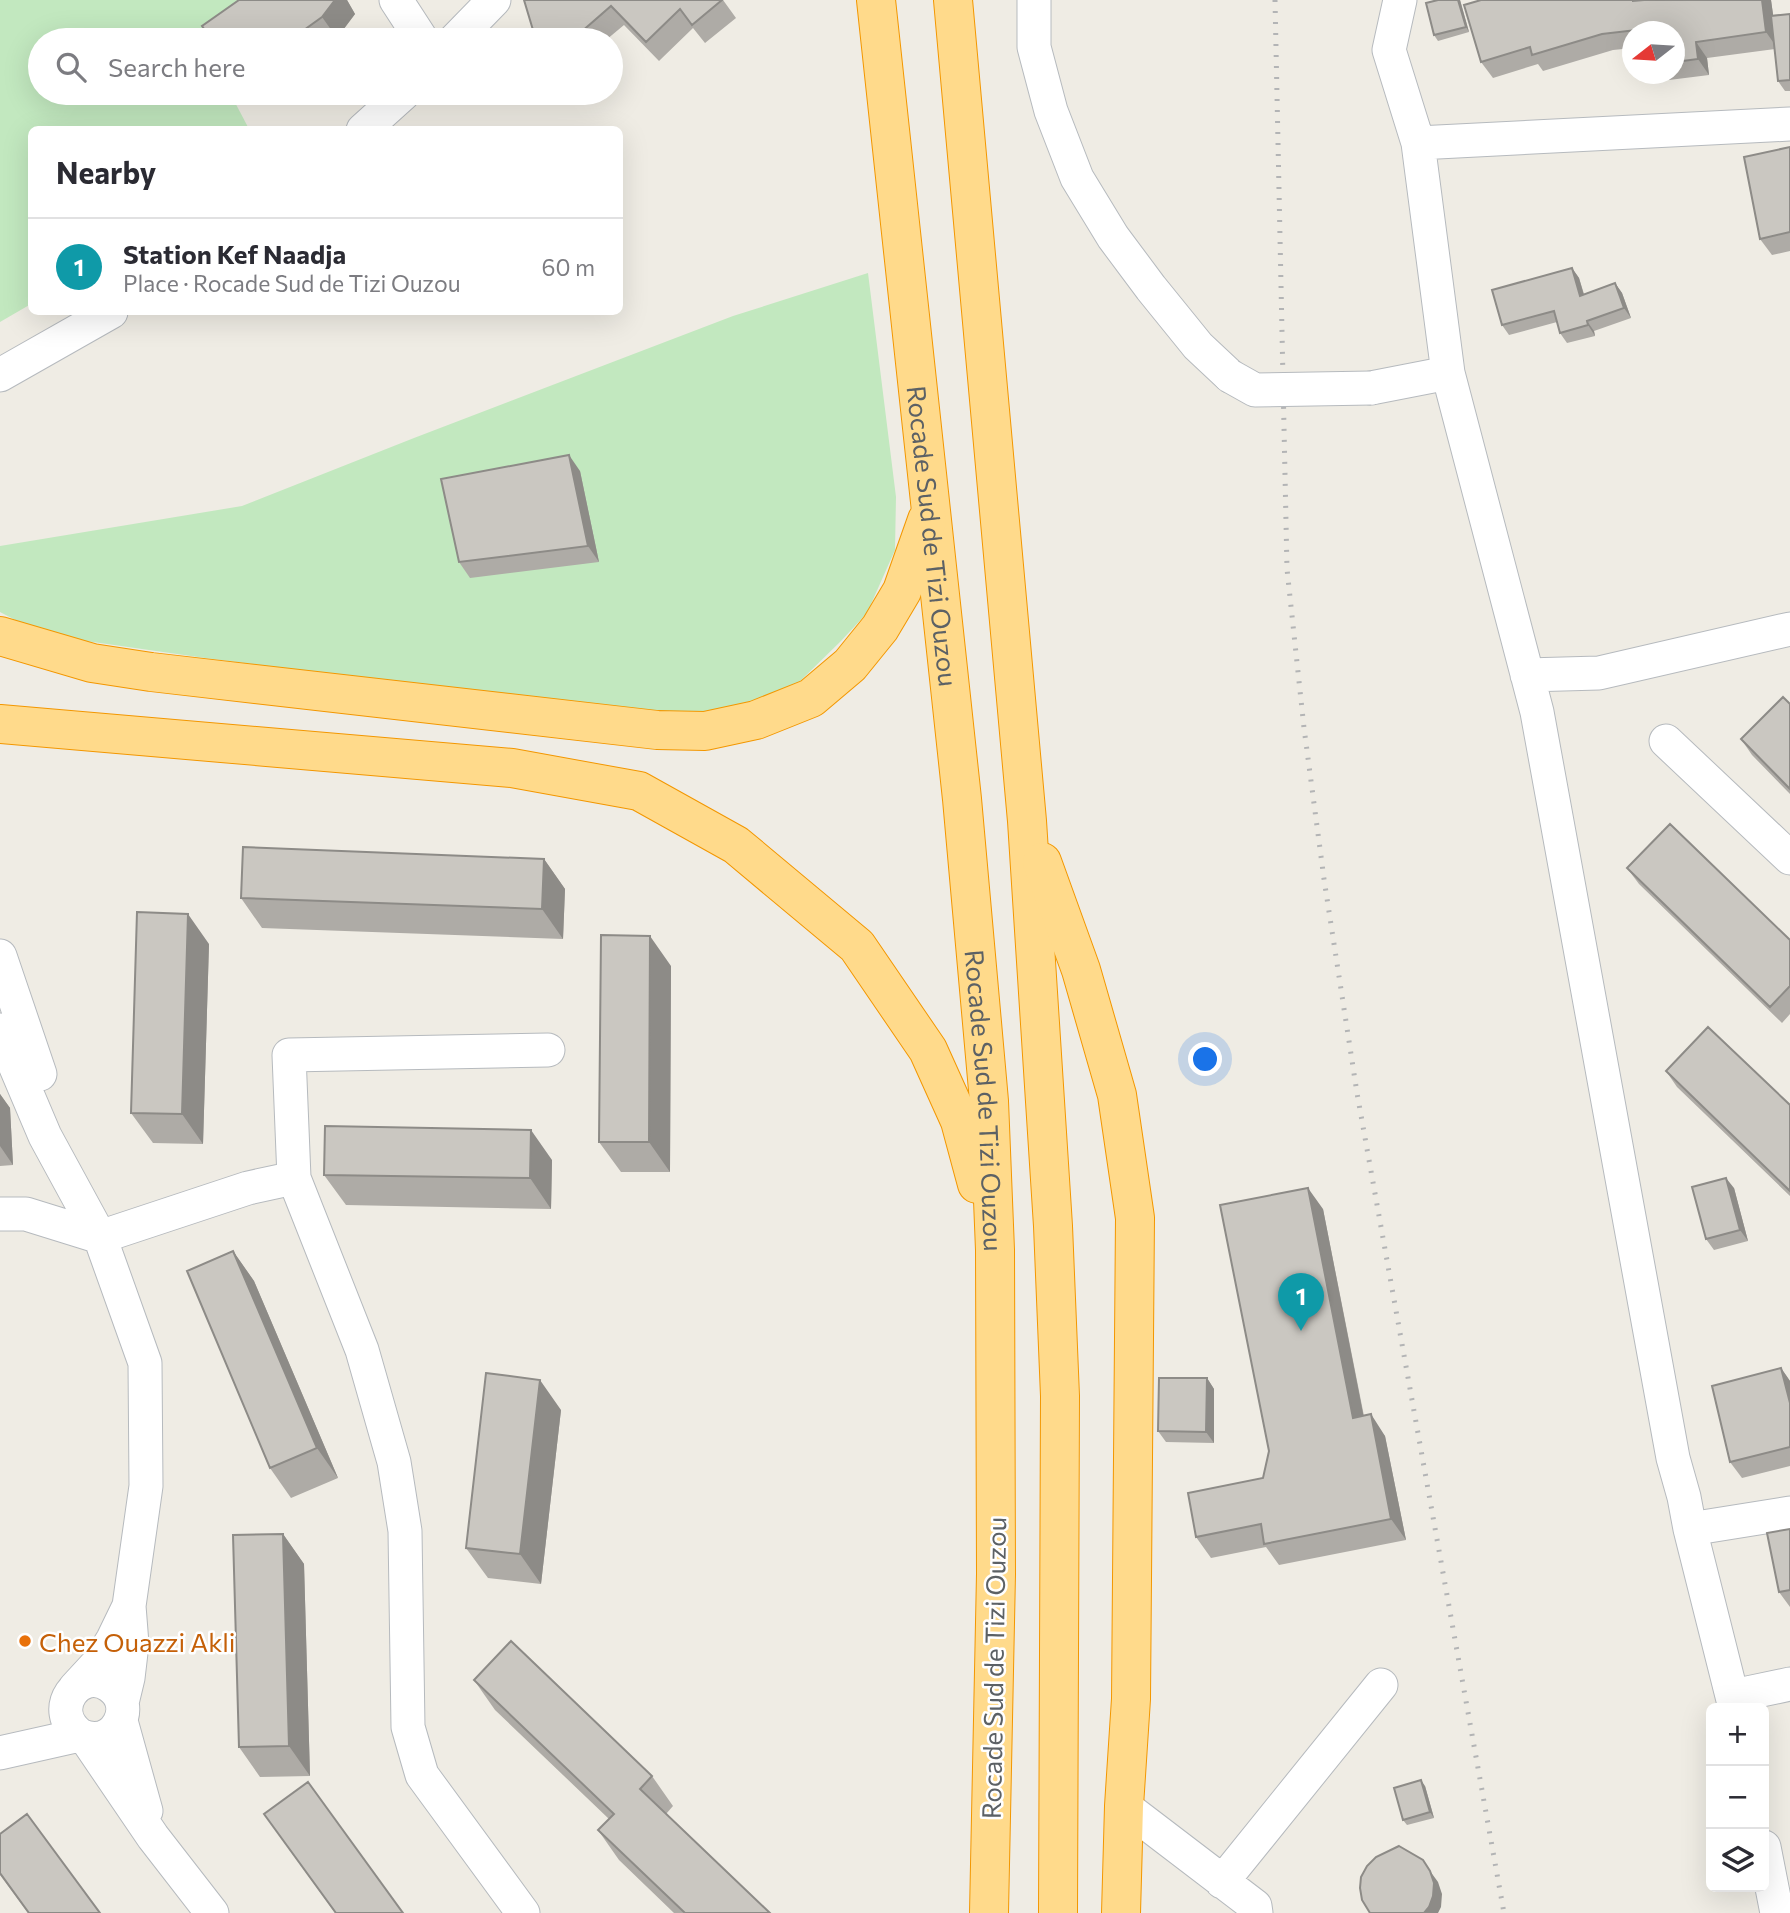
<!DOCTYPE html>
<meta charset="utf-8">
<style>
body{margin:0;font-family:Commissioner,sans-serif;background:#f7f7f7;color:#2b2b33}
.controls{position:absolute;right:21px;bottom:21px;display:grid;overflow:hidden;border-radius:10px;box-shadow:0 7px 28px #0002}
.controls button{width:63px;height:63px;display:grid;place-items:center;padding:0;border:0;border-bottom:2px solid #e1e1e2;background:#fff;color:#2b2b33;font:35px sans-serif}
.compass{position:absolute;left:1622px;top:21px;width:63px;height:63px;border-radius:50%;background:#fff;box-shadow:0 7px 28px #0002;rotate:253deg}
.you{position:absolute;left:1206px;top:1060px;width:24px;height:24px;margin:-18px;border:5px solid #fff;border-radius:50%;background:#1a73e8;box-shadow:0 0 0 10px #1a73e833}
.badge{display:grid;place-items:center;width:46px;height:46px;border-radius:50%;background:#f12a28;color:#fff;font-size:23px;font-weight:700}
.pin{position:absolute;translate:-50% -58px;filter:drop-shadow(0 2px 4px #0008)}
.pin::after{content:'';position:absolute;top:37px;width:24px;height:21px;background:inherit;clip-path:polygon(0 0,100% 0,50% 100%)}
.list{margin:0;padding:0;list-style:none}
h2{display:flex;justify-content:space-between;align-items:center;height:91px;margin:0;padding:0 28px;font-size:30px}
h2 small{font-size:23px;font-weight:400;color:#7c7c81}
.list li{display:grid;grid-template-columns:46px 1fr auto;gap:21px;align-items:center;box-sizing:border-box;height:98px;padding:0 28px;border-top:2px solid #e1e1e2}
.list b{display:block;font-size:26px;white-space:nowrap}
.list p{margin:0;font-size:23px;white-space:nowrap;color:#7c7c81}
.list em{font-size:23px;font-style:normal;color:#7c7c81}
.icon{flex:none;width:38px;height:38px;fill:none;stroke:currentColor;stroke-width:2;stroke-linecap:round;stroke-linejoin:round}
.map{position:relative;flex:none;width:1790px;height:1913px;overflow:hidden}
.search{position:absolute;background:#fff;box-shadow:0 7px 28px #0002;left:28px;top:28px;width:595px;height:77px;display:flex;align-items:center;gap:18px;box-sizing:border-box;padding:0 24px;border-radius:38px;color:#7c7c81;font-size:26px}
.panel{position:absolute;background:#fff;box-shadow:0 7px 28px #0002;left:28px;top:126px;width:595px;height:189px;border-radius:10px}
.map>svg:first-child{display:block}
.green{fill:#c2e8bf}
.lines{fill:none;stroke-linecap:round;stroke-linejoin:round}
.minor-casing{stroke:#b6babe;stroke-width:35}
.highway-casing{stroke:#f39700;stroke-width:40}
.minor{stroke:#fff;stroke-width:33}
.highway{stroke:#ffda8b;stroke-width:38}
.rail{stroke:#b3b4b5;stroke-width:5;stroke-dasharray:2 9;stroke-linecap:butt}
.minor-bridge-casing{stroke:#b6babe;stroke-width:35;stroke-linecap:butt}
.minor-bridge{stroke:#fff;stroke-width:33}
.wall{fill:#aeaba6}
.shaded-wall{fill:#8d8b87}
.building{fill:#cac7c1;stroke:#8d8b87;stroke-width:2}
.food-dot{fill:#e8710a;stroke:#fff;stroke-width:2.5}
.labels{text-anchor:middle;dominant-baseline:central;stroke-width:5;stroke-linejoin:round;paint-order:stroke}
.street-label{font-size:26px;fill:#5c6165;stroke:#fff}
.food-label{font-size:26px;fill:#c56008;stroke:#fff;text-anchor:start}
</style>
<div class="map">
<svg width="1790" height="1913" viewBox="0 0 1790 1913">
<rect width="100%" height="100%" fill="#efece4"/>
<path class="green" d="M0,0H246L222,40H40V93H230L249,129L32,130L31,304L0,322Z
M868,273L896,497L895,550L867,613L841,641L793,688L713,715L639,710L452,690L205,658L44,635L0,612V546L242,506L414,438L733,316Z"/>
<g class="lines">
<defs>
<path id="minor" d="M396,0L422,40
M1034,0V47L1051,111L1077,178L1113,237L1151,288L1198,346L1230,376
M1400,0L1389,50L1418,143
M455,40L494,0
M363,130L404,93
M1448,373L1537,712L1673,1458L1684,1497L1690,1529
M0,375L111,312
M1371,388L1448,373L1418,143L1790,124
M1527,675L1599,673L1790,629
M1666,741L1790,858
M0,956L40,1074
M0,1030L45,1136L100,1237L145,1363L146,1486L129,1606L132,1644L128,1678L122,1703
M294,1178L289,1055L548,1050
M0,1214H26L100,1237L248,1188L294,1178L362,1350L394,1462L405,1531L408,1727L422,1775L523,1913
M75,1688L99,1662L113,1639L129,1606
M1733,1696L1790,1684
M1735,1708L1690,1529L1790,1513
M121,1721L146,1811
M85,1737L153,1837L212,1913
M0,1753L80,1735C114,1751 139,1706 110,1686C80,1665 46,1710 80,1735
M1124,1806L1255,1906L1256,1913
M1764,1847L1777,1913
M1222,1882L1381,1685"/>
<g id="highway">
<path id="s1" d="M876,0L962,799L989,1101L995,1250L996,1574L989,1913"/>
<path d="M953,0L1027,821L1053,1226L1060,1396L1058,1913"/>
<path d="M0,636L92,663L151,672L657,730L705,731L756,720L811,698L850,665L880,628L902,591L927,520"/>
<path d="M0,724L512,768L639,791L736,845L857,946L928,1050L960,1121L977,1184"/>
<path d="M1042,862L1081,970L1117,1095L1135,1218L1131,1699L1124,1806L1121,1913"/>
</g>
</defs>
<use href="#minor" class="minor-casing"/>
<use href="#highway" class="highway-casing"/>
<use href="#minor" class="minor"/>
<use href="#highway" class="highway"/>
<path class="rail" d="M1275,0L1287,569L1304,728L1324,879L1357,1093L1504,1913"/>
<defs>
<path id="minor-bridge" d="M1230,376L1255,390L1371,388"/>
</defs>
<use href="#minor-bridge" class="minor-bridge-casing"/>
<use href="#minor-bridge" class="minor-bridge"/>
</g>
<path class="wall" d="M239,0H347L355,14L337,38L334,40H212Z
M524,0H723L736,18L705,43L693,28L659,61L624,25L606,40H536Z
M1460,0L1469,32L1438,41L1434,35Z
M1481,0H1771L1773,15L1790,14V91H1785L1778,81L1775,49L1707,58L1709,75L1669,80L1664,74H1675V32H1633V48L1613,50L1543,71L1538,64L1493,78L1481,62Z
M249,93H261L253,98Z
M1790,147V251L1772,255L1760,239Z
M1572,268L1579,278L1584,294L1615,283L1622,293L1631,318L1594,331L1595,336L1567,343L1560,333L1557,322L1509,335L1502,325Z
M580,471L599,562L470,578L459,562Z
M1790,704V794L1752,755L1741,739Z
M544,859L565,889L563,939L262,928L241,898Z
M1627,868L1790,940V1014L1782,1023L1639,884Z
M209,944L203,1144L153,1143L131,1113Z
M671,966L670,1172H621L599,1142Z
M1666,1071L1790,1105V1196L1677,1087Z
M0,1094L10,1108L13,1165L0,1166Z
M552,1160L551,1209L346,1205L324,1175Z
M1734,1188L1748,1241L1714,1250L1706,1239Z
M1323,1209L1364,1416L1385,1436L1406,1540L1279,1565L1266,1547L1211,1558L1196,1537L1263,1478Z
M233,1251L254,1281L338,1478L291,1498L270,1468Z
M1781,1368L1790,1381V1466L1742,1478L1730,1462Z
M1207,1378L1214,1389V1443L1166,1442L1158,1431Z
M561,1410L541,1584L488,1578L466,1548Z
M1790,1529V1607L1779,1592Z
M283,1534L304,1564L310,1776L260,1777L239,1747Z
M474,1680L652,1776L673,1806L666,1814L770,1913H674L619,1860L598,1830L609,1819L495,1710Z
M1425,1786L1434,1818L1407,1825L1403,1820Z
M264,1814L403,1913H335Z
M0,1834L100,1913H28L0,1875Z"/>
<path class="shaded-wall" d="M335,0H347L355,14L337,38L322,17Z
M1458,0H1460L1469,32L1466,27Z
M1762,0H1771L1778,49L1766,32Z
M1696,42L1707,58L1709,75L1698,59Z
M1572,268L1579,278L1587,306L1580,296Z
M1615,283L1622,293L1631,318L1624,308Z
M1587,321L1594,331L1595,336L1588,325Z
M569,455L580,471L599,562L588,546Z
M544,859L565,889L563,939L542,909Z
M188,914L209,944L203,1144L182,1114Z
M650,936L671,966L670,1172L649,1142Z
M0,1094L10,1108L13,1165L0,1146Z
M531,1130L552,1160L551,1209L530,1178Z
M1726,1178L1734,1188L1748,1241L1740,1230Z
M1308,1188L1323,1209L1368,1439L1353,1418Z
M233,1251L254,1281L338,1478L317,1448Z
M1781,1368L1790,1381V1403Z
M1207,1378L1214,1389V1443L1206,1432Z
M540,1380L561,1410L541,1584L520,1554Z
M1371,1414L1385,1436L1406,1540L1391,1519Z
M283,1534L304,1564L310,1776L289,1746Z
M1421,1780L1425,1786L1434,1818L1430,1812Z
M1430,1871L1438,1882L1442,1894L1441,1907L1438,1913H1424Z"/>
<path class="building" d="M239,0H335L322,17L290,40H212L202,26Z
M524,0H722L692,25L680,9L646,42L611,6L572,40H536Z
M1438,0H1458L1466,27L1434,35L1426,3Z
M1481,0H1633V1L1644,0H1762L1766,32L1696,42L1698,59L1675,62V32H1653V28L1602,34L1532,55L1530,47L1481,62L1464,5Z
M1790,14V80L1778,81L1771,16Z
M1790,147V232L1760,239L1744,157Z
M1572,268L1580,296L1615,283L1624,308L1587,321L1588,325L1560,333L1554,311L1502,325L1492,290Z
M569,455L588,546L459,562L441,479Z
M1783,697L1790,704V789L1741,739Z
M1670,824L1790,940V986L1770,1007L1627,868Z
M243,847L544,859L542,909L241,898Z
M137,912L188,914L182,1114L131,1113Z
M601,935L650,936L649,1142H599Z
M1708,1027L1790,1105V1191L1666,1071Z
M325,1126L531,1130L530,1178L324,1175Z
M1726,1178L1740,1230L1706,1239L1692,1187Z
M1308,1188L1353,1418L1371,1414L1391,1519L1264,1544L1261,1524L1196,1537L1188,1493L1263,1478L1269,1451L1220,1205Z
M233,1251L317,1448L270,1468L187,1271Z
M1781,1368L1790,1403V1447L1730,1462L1712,1386Z
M486,1373L540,1380L520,1554L466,1548Z
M1159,1378H1207L1206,1432L1158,1431Z
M1790,1529V1590L1779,1592L1767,1533Z
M283,1534L289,1746L239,1747L233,1535Z
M511,1641L652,1776L640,1789L770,1913H685L598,1830L614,1814L474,1680Z
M1421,1780L1430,1812L1403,1820L1394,1788Z
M308,1782L403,1913H336L264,1814Z
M27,1814L100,1913H29L0,1873V1834Z
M1399,1846L1423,1860L1430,1871L1434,1883L1433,1896L1429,1907L1424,1913H1370L1362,1900L1360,1888L1361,1877L1367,1866L1376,1857Z"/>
<circle class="food-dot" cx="25" cy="1641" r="7"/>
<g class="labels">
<g class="street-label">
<text stroke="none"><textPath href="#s1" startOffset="539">Rocade Sud de Tizi Ouzou</textPath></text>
<text stroke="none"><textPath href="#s1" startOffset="1106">Rocade Sud de Tizi Ouzou</textPath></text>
<text transform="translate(993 1668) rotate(-89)">Rocade Sud de Tizi Ouzou</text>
</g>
<g class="food-label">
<text x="39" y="1641">Chez Ouazzi Akli</text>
</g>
</g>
</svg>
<div class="controls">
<button>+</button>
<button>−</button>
<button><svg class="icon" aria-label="layers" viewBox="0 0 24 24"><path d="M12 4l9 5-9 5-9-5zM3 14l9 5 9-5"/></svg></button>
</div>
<svg class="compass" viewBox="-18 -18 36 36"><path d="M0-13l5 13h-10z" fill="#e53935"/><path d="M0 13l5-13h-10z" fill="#7c7c81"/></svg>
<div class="you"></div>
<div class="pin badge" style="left:1301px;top:1331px;background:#0f9aa8">1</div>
<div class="search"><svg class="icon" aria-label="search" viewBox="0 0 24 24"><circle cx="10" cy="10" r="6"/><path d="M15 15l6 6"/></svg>Search here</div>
<section class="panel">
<h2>Nearby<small></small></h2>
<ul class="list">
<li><span class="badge" style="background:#0f9aa8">1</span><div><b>Station Kef Naadja</b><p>Place · Rocade Sud de Tizi Ouzou</p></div><em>60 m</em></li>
</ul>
</section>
</div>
